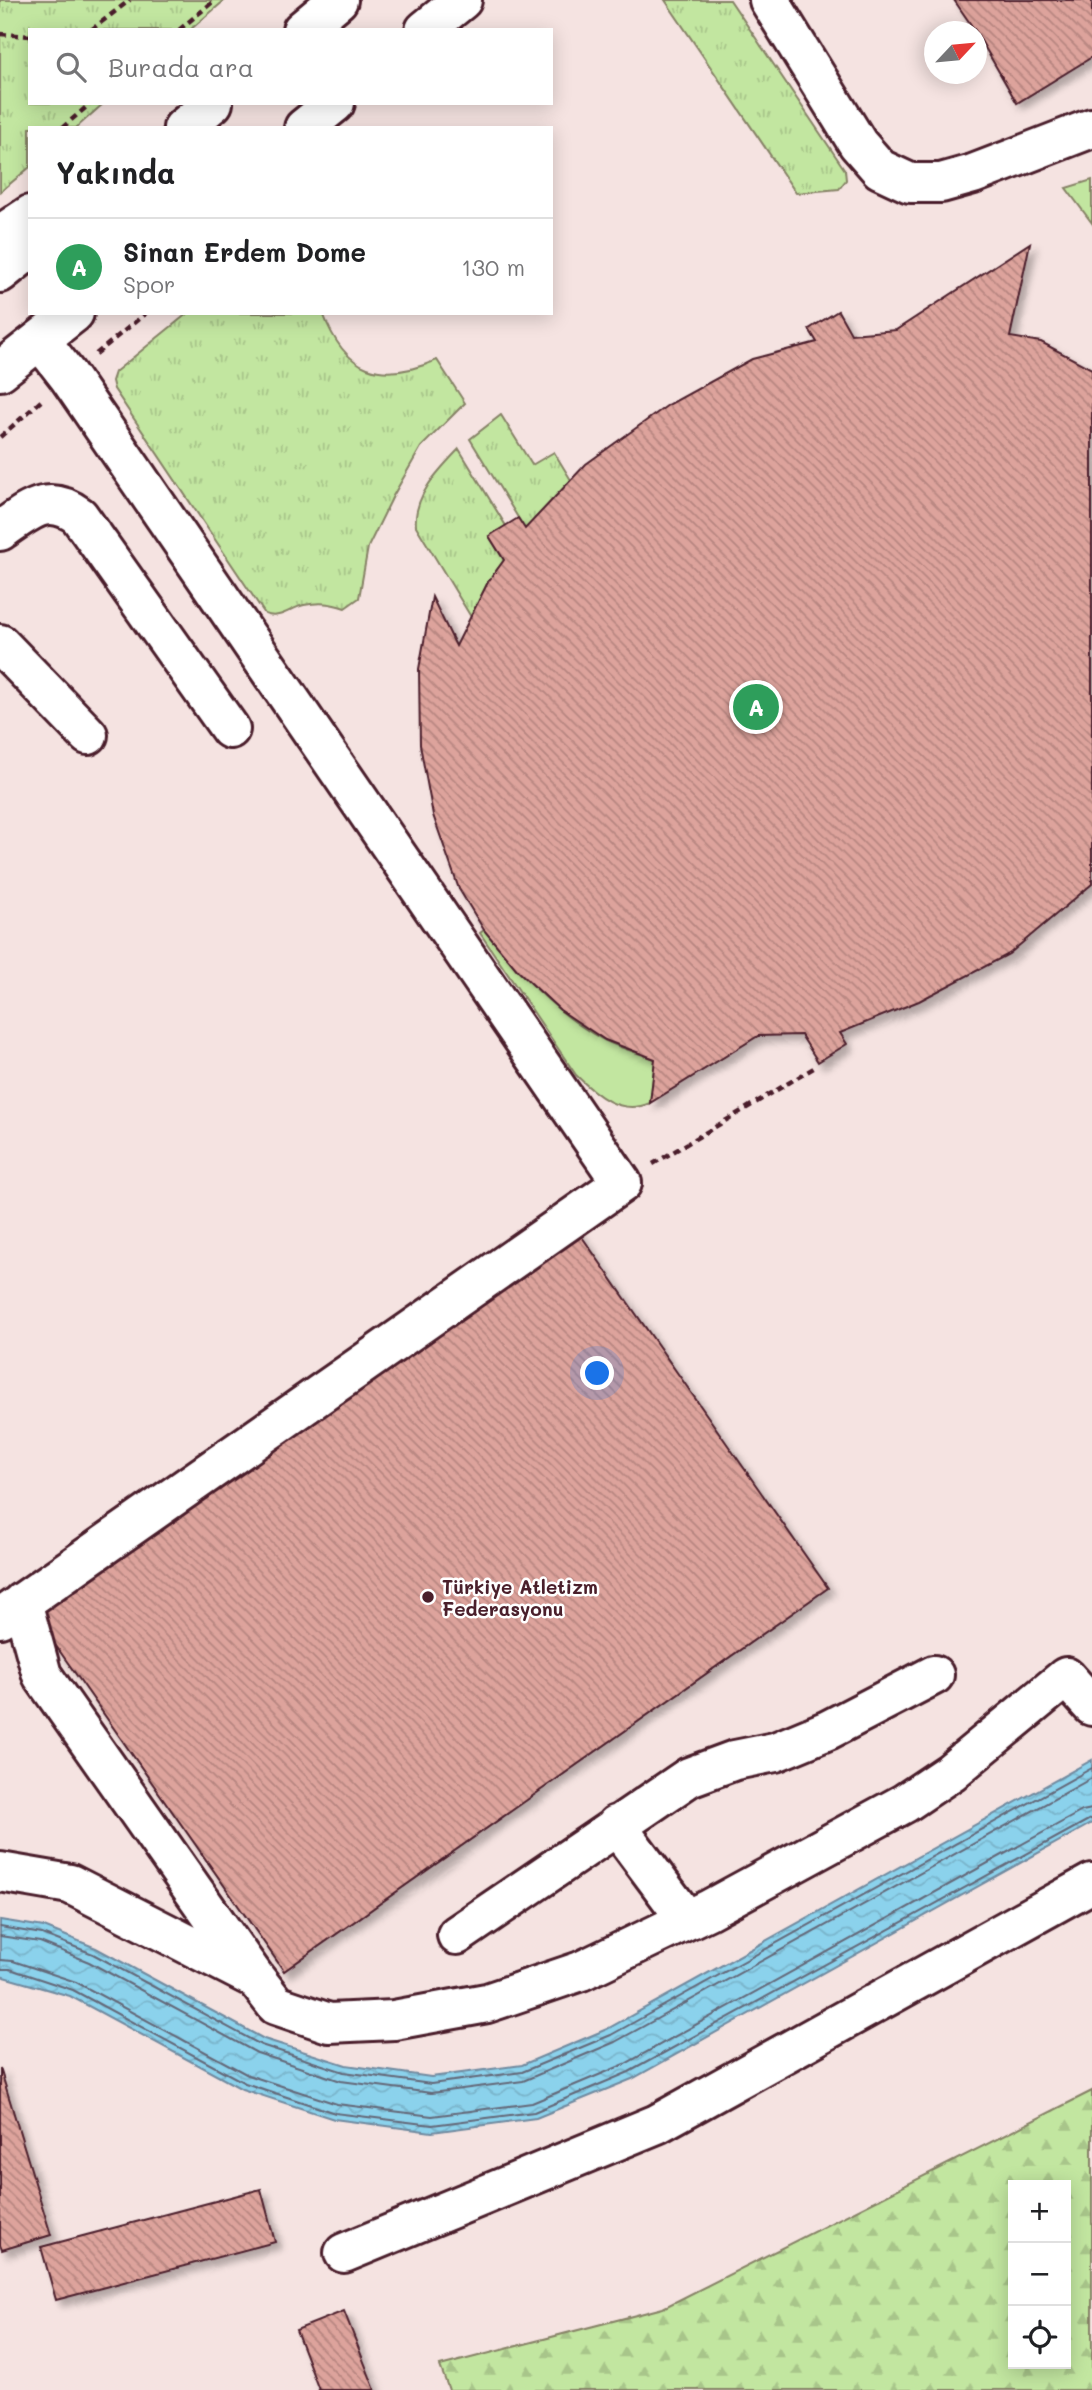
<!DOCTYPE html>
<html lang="tr">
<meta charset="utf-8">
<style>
body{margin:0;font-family:Mali,sans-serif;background:#f2f2f2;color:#202124}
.controls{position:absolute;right:21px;bottom:21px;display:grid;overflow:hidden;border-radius:0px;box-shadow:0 4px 18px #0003}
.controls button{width:63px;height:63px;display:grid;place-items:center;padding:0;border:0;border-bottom:2px solid #e0e0e0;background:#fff;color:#202124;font:35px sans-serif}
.compass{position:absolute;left:924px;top:21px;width:63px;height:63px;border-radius:50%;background:#fff;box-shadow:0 4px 18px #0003;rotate:64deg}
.you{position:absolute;left:598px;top:1374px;width:24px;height:24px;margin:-18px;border:5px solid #fff;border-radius:50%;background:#1a73e8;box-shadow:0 0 0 10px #1a73e833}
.badge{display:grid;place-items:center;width:46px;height:46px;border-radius:50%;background:#1a73e8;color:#fff;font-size:23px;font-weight:700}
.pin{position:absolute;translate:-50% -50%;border:4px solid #fff;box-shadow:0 2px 7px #0006}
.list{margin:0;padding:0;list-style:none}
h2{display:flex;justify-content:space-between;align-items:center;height:91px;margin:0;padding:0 28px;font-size:30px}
h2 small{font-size:23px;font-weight:400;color:#757577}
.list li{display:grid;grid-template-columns:46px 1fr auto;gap:21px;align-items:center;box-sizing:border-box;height:98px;padding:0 28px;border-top:2px solid #e0e0e0}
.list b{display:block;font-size:26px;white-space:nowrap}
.list p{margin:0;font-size:23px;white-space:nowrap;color:#757577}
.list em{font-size:23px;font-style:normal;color:#757577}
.icon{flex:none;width:38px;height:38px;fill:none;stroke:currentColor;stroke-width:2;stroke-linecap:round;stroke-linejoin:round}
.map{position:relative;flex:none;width:1092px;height:2390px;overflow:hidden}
.search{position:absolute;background:#fff;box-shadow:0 4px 18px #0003;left:28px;top:28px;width:525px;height:77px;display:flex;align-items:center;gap:18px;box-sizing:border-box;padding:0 24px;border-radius:0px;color:#757577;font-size:26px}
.panel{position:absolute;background:#fff;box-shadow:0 4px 18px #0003;left:28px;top:126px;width:525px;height:189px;border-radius:0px}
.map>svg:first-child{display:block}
.grass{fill:#c2e6a0;stroke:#868266;stroke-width:2}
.forest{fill:url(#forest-firs);stroke:#868266;stroke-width:2;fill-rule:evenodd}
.park{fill:url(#park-tufts);stroke:#868266;stroke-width:2}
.water{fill:url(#water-waves);stroke:#718a9f;stroke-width:2}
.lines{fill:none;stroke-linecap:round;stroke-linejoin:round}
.shore{stroke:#646778;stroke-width:2}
.building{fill:url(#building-back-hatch);stroke:#4a1f2b;stroke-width:2;filter:url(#shadow)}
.minor-casing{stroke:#4a1f2b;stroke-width:44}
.major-casing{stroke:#4a1f2b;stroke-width:44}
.path{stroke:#4a1f2b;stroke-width:4.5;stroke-dasharray:7 5;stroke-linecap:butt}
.minor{stroke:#fff;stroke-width:38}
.major{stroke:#fff;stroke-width:38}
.poi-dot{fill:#4a1f2b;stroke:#fff;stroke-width:2.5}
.labels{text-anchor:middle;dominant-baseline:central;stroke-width:5;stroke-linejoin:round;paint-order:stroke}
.poi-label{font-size:19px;font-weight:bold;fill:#4a1f2b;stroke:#fff;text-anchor:start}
</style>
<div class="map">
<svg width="1092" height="2390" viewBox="0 0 1092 2390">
<defs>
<pattern id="forest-firs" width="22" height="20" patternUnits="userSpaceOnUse" patternTransform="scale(1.75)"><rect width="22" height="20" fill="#c2e6a0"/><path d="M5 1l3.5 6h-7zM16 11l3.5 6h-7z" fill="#a8c58a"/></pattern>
<pattern id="park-tufts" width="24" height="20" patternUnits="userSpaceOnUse" patternTransform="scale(1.75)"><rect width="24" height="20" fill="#c2e6a0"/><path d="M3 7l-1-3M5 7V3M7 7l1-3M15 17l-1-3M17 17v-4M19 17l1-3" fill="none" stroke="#a8c58a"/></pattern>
<pattern id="water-waves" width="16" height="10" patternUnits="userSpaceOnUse" patternTransform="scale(1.75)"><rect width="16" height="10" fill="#8bd2ec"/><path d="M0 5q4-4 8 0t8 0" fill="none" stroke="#79b4cb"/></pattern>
<pattern id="building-back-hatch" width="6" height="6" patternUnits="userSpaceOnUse" patternTransform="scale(1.75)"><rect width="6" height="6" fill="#dda39c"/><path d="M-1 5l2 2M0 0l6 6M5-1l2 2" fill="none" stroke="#b5847f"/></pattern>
<filter id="shadow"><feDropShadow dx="6" dy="6" stdDeviation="3.5" flood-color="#0004"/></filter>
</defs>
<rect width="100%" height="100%" fill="#f5e3e1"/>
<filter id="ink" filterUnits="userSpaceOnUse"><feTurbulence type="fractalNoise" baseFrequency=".0143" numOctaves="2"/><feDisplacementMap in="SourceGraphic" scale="14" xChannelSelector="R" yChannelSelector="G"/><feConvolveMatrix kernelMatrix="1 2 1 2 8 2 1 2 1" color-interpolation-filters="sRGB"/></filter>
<g filter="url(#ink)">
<path class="grass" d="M1092,180V223L1066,188Z
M484,930C519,972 555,1014 604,1040C620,1048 639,1053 655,1059L650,1103C620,1116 596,1095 576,1075L480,933Z"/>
<path class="forest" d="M1092,2091V2390H449L440,2366L663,2308ZM1013,2185H1066V2364H1013Z"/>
<path class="park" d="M0,0H225L190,30H30V103H104L76,128H30V167L0,192Z
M665,0H730L845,170L846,180L839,189L796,193Z
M188,313H323C345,373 381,384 437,360L465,403L421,447L393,496L368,547L359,598L345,608C330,603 320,602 304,605C290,608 280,620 265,614L114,389L112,381L115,372Z
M501,415L532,465L554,452L571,480L525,529L470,439Z
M459,449L506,526L489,536L504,560L488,582L471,617L416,526C413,496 439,470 459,449Z"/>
<path class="water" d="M1092,1760V1823L632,2079L536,2118L432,2132L334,2119L242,2089L70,1996L0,1976V1920L44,1927L96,1948L264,2039L346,2065L431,2077L522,2065L607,2029Z"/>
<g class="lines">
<path class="shore" d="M0,1927L42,1934L93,1954L261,2045L344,2072L431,2084L522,2072L611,2035L1092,1768
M0,1936L40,1942L89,1962L257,2053L341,2081L431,2093L523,2081L615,2042L1092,1778
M0,1960L13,1961L76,1982L248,2075L337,2104L432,2116L532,2103L625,2064L1082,1811L1092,1809
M0,1969H10L73,1990L245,2083L335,2113L432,2125L534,2112L629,2072L1092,1818"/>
</g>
<path class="building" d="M954,0H1092V57L1017,103L976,32Z
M1030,243L1010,337L1041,342L1092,369V884L1009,954L919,1001L840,1033L847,1044L818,1062L801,1035L758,1036L650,1103L655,1059L605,1040L560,1010L518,971L484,930L459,889L433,815L420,745L419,669L432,597L456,646L488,582L504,560L489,536L518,518L525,529L586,464L668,405L752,359L817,342L809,329L838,311L851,334L896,330Z
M573,1224L828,1588L284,1971L28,1606Z
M0,2068L51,2235L2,2250L0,2245Z
M261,2189L275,2242L56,2300L41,2247Z
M344,2311L375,2390H319L296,2330Z"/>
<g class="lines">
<defs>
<path id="minor" d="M769,0L858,144L880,169L910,183H941L973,174L1092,128
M0,531C28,512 47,492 79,516L230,729
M0,644L88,735
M22,1602L42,1675L255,1978L276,2005L329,2023L394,2020L487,2003L581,1971L708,1910L905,1803L951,1772L1066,1677L1092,1706
M0,1618L622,1183L68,376L40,340
M616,1825L687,1920
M0,1872L70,1884L250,1976
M457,1935L689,1777L735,1760L775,1752L828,1730L934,1675
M344,2253L657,2124L1092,1883"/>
<path id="major" d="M302,30L338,0
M425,30L462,0
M183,128L213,103
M304,128L335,103
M0,235L30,215
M0,273L30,249
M0,371L74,313"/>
</defs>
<use href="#minor" class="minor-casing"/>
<use href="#major" class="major-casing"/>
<path class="path" d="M91,30L130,0
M179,30L215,0
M0,34L30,36
M62,128L91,103
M96,354L146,313
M0,437L41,401
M653,1164L817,1066"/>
<use href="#minor" class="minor"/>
<use href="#major" class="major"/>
</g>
</g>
<circle class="poi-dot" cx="428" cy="1597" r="7"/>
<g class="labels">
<g class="poi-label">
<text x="442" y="1586">Türkiye Atletizm<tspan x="442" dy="22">Federasyonu</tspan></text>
</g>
</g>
</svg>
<div class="controls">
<button>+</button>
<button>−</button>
<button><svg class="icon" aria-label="locate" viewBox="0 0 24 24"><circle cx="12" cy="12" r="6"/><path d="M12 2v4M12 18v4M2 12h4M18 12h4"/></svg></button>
</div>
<svg class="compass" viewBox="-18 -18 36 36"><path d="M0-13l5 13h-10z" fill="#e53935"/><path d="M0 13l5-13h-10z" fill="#757577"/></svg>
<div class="you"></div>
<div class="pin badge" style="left:756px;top:707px;background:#2e9e5b">A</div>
<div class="search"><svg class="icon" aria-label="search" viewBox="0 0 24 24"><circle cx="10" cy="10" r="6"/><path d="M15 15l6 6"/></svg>Burada ara</div>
<section class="panel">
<h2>Yakında<small></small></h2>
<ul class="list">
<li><span class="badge" style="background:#2e9e5b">A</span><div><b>Sinan Erdem Dome</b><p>Spor</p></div><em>130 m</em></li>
</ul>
</section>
</div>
